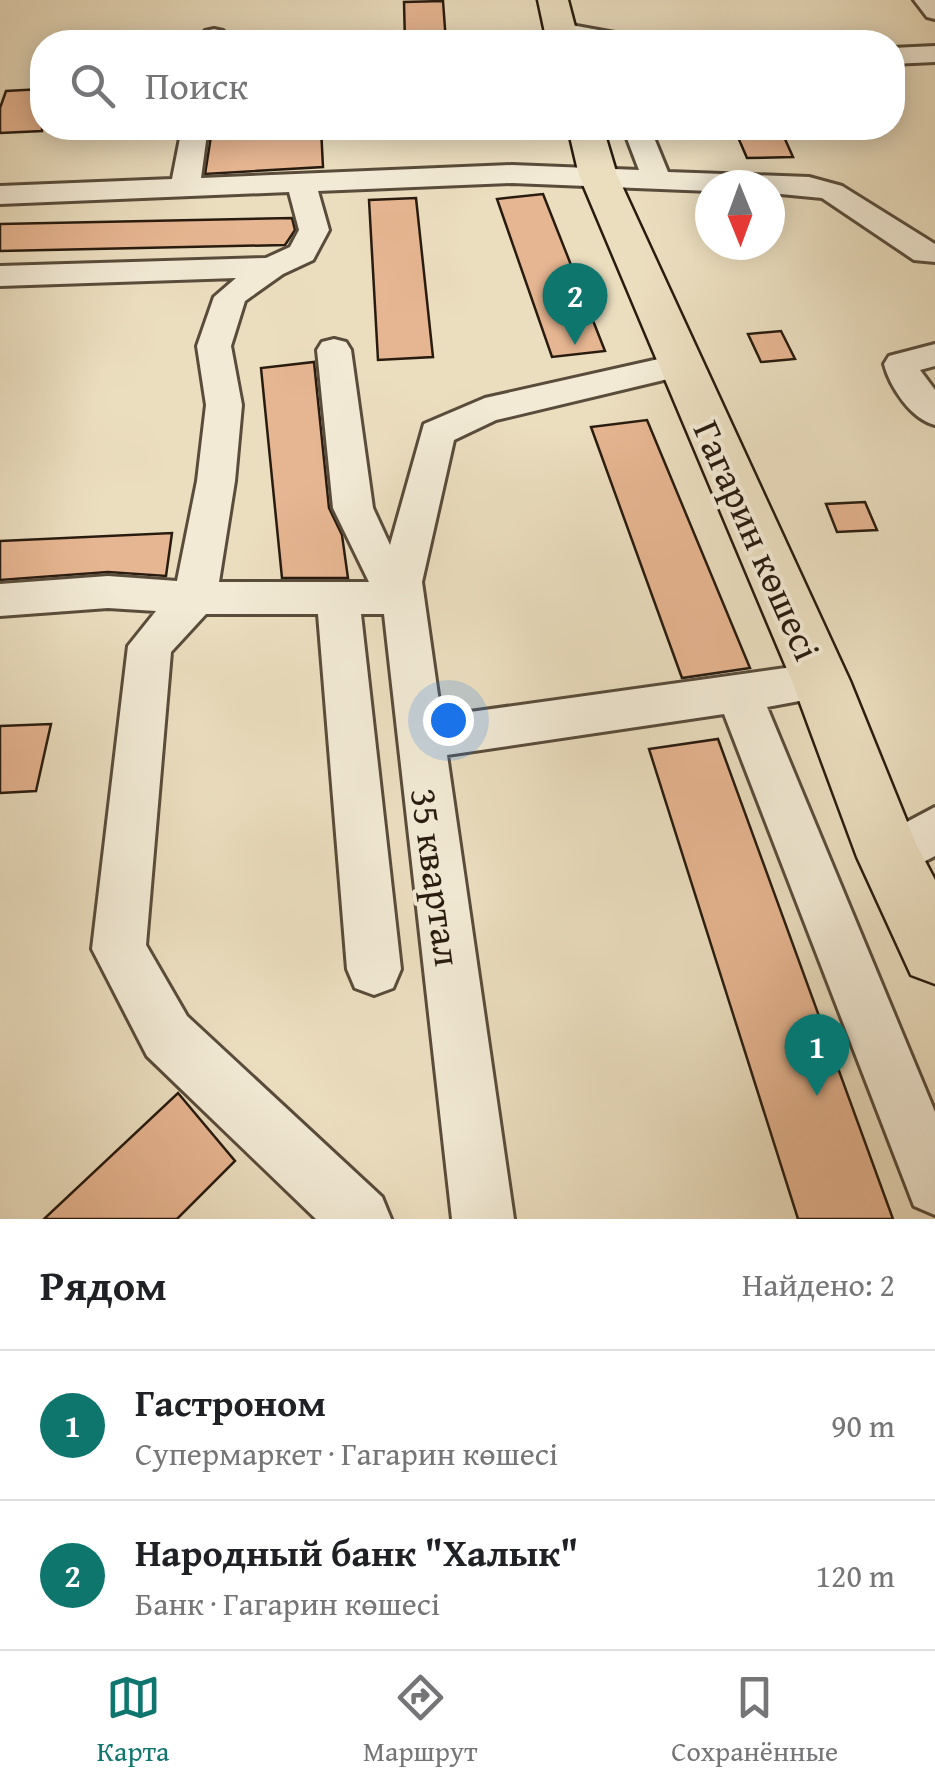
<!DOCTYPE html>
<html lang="ru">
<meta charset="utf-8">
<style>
body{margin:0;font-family:"Gentium Book Plus",serif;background:#f6f6f6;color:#202124}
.compass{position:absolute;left:695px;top:170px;width:90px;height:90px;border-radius:50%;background:#fff;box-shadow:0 5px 25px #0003;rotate:179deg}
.you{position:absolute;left:448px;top:720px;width:35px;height:35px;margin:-25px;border:8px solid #fff;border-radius:50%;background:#1a73e8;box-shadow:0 0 0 15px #1a73e833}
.badge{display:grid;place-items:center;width:65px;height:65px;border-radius:50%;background:#0f766e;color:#fff;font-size:32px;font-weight:700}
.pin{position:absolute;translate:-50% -82px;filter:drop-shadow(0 2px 5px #0008)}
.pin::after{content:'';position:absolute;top:52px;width:35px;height:30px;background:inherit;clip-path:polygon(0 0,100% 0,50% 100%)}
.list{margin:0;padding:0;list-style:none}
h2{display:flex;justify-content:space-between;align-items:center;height:130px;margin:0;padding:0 40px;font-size:42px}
h2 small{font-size:32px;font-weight:400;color:#757577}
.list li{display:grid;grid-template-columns:65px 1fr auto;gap:30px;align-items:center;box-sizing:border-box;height:150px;padding:0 40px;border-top:2px solid #e0e0e0}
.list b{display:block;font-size:38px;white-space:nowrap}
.list p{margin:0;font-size:32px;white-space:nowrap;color:#757577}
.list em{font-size:32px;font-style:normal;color:#757577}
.icon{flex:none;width:55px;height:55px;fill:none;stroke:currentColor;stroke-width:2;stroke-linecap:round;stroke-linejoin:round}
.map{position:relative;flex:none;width:935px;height:1219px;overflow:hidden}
.search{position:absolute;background:#fff;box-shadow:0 5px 25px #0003;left:30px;right:30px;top:30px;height:110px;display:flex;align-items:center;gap:25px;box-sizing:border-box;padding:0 35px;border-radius:40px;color:#757577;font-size:38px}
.sheet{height:430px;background:#fff}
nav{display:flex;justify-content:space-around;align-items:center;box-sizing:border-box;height:140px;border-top:2px solid #e0e0e0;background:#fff;font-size:28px;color:#757577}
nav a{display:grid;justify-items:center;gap:5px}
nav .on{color:#0f766e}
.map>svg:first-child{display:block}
.building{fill:#e6b591;stroke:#281b0f;stroke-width:2.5}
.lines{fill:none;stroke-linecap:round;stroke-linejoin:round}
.minor-casing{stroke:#594c3b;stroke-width:6}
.highway-casing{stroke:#281b0f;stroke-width:5}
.minor{fill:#f2ead5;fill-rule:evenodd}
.highway{fill:#ebdebf;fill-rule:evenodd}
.labels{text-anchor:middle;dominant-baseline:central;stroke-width:8;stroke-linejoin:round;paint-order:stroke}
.street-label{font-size:38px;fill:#281b0f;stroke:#f2ead5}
</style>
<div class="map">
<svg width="935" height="1219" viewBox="0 0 935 1219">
<rect width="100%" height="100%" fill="#ebdebf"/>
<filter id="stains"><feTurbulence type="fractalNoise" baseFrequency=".002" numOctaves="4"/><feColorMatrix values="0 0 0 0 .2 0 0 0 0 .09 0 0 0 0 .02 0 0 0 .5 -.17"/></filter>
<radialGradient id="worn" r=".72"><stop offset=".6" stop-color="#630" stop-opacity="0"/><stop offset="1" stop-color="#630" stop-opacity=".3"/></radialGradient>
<path class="building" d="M443,1L446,42H405L404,2Z
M42,89V131L0,133V108L6,91Z
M229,128H321L323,167L205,174L211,136Z
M734,128H780L793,157L747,158Z
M543,194L605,351L552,357L497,199Z
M416,198L433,357L378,360L369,200Z
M292,218L295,230L285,245L0,251V224Z
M781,331L795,359L761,362L748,334Z
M314,362L329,508L342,535L348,578H282L261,368Z
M647,420L750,668L682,678L591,427Z
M865,502L877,530L837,532L826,504Z
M172,533L166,576L108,572L0,580V541Z
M51,724L36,791L0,793V726Z
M718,739L893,1219H798L649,749Z
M178,1093L235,1161L177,1219H44Z"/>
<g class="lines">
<defs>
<path id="minor" d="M914,0H935V19L927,17Z
M560,23L626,35L638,42H588L551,35L548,30L551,25Z
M214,29L223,31L225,42H201L205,31Z
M935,46V62L892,64V48Z
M182,128H212L207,134L201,178L512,165L639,170L623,128H650L668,172L809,177L842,186L935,244V262L914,260L822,198L770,193V185H710V191L512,183L318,191L329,230L313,260L283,274L245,301L231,346L242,405L235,481L219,582H369L333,508L317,350L322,342L334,339L346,342L351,350L373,508L390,545L424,424L485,398L681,354L693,357L698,365L693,373L496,420L454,440L422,582L441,716L821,663L837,668L843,681L837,694L767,707L935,1112V1215L914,1206L724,714L447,755L514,1219H452L384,614H361L401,969L393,988L374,995L355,988L347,969L318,614H206L171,652L146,945L187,1016L382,1197L391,1219H316L147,1056L92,949L128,646L156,611L108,608L0,616V584L108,576L177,581L197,481L206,405L197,346L214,297L236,278L0,286V266L266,258L290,247L299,230L289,192L0,204V186L172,179Z
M935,344V366L920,370L935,390V425C911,419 890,387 884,364L889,356Z
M935,807V856L889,880L871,873L864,857L871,841Z"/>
<path id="highway" d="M538,0H568L579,42H547Z
M568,128H603L617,175L850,681L916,844L935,880V984L911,975L857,857L792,681L579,175Z"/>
</defs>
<use href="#minor" class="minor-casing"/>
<use href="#highway" class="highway-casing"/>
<use href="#minor" class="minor"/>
<use href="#highway" class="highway"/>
</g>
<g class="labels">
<g class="street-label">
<text transform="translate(758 540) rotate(66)">Гагарин көшесі</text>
<text transform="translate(437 877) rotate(82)">35 квартал</text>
</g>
</g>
<rect width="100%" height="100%" filter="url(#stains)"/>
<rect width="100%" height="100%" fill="url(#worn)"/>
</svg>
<svg class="compass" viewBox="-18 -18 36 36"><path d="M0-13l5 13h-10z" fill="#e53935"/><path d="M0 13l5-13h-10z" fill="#757577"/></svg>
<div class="you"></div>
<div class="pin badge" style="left:817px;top:1096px">1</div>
<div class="pin badge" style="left:575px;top:345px">2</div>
<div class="search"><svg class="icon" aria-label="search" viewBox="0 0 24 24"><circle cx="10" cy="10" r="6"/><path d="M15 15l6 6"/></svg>Поиск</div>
</div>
<section class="sheet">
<h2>Рядом<small>Найдено: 2</small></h2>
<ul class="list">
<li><span class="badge">1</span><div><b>Гастроном</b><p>Супермаркет · Гагарин көшесі</p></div><em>90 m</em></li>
<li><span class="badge">2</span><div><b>Народный банк &quot;Халык&quot;</b><p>Банк · Гагарин көшесі</p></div><em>120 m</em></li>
</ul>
</section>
<nav>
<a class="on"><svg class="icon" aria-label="map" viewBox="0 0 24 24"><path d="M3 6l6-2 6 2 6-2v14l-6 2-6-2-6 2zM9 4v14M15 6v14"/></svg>Карта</a>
<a><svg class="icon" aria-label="directions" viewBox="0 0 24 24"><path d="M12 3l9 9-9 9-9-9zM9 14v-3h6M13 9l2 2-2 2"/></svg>Маршрут</a>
<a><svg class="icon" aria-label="saved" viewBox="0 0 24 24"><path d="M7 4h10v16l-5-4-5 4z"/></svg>Сохранённые</a>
</nav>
